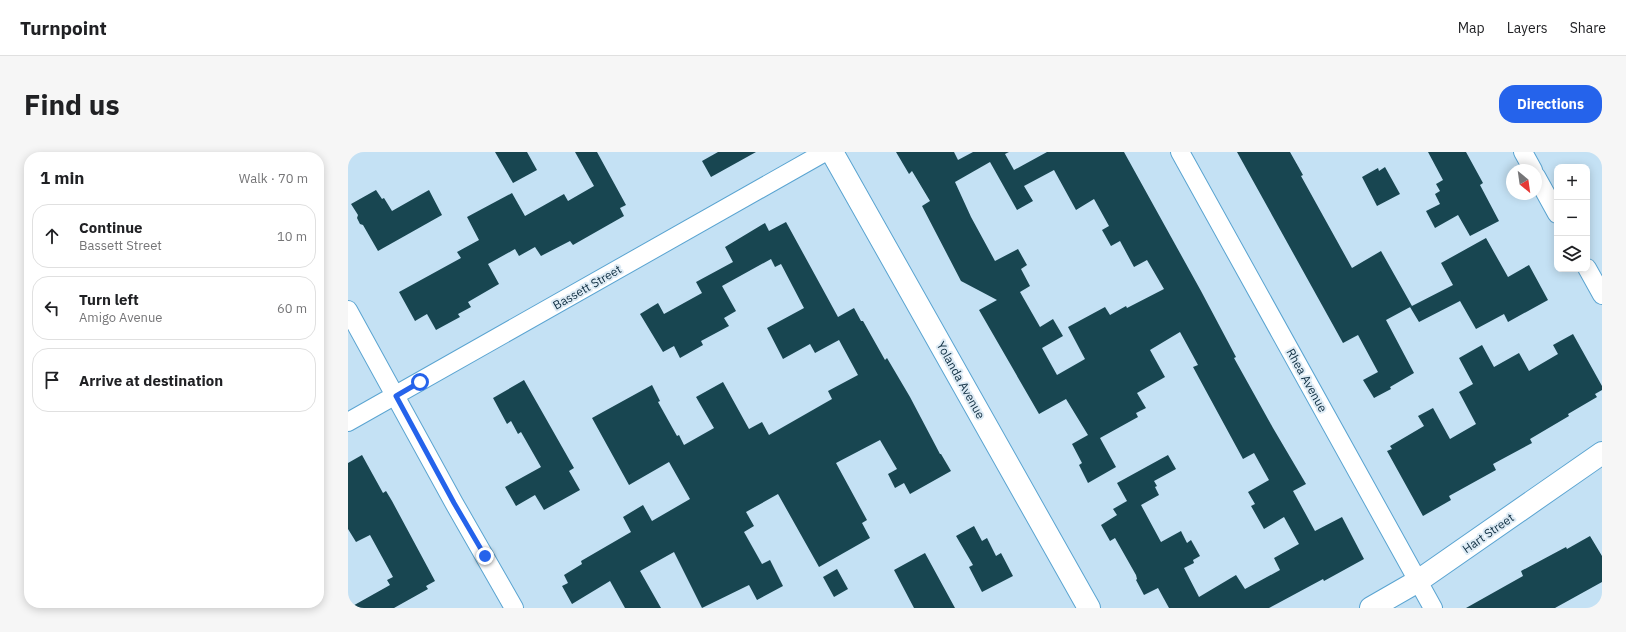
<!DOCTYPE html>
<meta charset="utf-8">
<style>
body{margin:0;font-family:"IBM Plex Sans",sans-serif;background:#f6f6f6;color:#202124}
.controls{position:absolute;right:12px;top:12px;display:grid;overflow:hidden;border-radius:8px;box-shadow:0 2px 10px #0003}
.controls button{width:36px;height:36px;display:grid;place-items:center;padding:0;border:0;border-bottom:1px solid #e0e0e0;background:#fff;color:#202124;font:20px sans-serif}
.compass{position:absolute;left:1158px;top:12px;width:36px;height:36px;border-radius:50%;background:#fff;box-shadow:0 2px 10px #0003;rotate:151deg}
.stop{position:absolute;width:12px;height:12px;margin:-9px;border:3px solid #2563eb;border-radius:50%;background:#fff}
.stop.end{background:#2563eb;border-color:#fff;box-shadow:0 1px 4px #0008}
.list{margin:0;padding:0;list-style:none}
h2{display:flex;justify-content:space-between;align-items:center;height:52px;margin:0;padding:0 16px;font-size:17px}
h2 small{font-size:13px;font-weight:400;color:#757577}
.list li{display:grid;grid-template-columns:26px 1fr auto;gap:12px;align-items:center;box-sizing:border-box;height:64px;margin:0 8px 8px;padding:0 8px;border:1px solid #e0e0e0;border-radius:16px}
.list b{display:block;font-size:15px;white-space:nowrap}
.list p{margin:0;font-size:13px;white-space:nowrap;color:#757577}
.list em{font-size:13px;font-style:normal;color:#757577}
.icon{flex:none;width:22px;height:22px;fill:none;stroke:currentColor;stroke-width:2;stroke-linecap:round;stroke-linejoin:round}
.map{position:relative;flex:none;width:1254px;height:456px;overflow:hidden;border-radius:16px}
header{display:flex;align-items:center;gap:24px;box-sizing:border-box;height:56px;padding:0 20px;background:#fff;border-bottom:1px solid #e0e0e0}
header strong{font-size:19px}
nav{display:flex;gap:22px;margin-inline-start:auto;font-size:14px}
.intro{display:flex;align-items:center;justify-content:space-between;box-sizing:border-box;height:96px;padding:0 24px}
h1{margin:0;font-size:28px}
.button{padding:10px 18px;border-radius:16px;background:#2563eb;color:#fff;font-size:14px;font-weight:700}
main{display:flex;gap:24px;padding:0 24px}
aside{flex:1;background:#fff;border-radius:16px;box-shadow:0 2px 10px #0003}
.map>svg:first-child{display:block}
.building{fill:#184651;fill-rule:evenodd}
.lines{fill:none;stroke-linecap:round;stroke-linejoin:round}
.street-casing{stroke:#5aa4d1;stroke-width:20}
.secondary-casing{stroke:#5aa4d1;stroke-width:24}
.street{stroke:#fff;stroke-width:18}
.secondary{stroke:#fff;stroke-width:22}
.route{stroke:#2563eb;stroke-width:5}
.labels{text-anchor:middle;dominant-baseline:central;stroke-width:4;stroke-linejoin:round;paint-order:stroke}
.street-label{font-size:12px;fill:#102f42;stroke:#ddebf5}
</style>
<header>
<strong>Turnpoint</strong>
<nav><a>Map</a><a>Layers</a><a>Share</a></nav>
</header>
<div class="intro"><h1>Find us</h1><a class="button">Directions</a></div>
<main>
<aside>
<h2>1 min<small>Walk · 70 m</small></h2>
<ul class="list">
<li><svg class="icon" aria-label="ahead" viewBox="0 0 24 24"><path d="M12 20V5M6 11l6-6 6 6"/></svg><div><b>Continue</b><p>Bassett Street</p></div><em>10 m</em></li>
<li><svg class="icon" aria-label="left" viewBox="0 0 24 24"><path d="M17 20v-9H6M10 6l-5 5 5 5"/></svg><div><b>Turn left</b><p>Amigo Avenue</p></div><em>60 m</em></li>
<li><svg class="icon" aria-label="arrive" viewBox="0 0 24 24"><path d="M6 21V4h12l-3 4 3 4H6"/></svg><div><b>Arrive at destination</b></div></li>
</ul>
</aside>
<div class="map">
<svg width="1254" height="456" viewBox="0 0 1254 456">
<rect width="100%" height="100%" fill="#c4e1f4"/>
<path class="building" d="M147,0H179L189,18L165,31Z
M227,0H249L278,53L272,56L276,64L225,93L222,89L193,104L187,95L171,104L167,97L140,112L151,132L120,150L123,155L110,162L112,165L88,178L79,162L67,169L51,140L113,106L109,100L131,88L119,65L164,41L177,64L216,42L220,49L246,34Z
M370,0H408L363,25L354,9Z
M548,0H606L610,8L625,0H661L657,2L666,18L699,0H776L853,139L888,205L886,206L925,276L958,332L945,339L967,379L994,365L1016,407L976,429L975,427L921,456H821L810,436L796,443L788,428L789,427L788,423L767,386L762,389L753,373L769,363L765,357L779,349L769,331L820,303L828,317L806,329L809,334L807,335L811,343L793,353L813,390L833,379L839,391L843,388L852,404L845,408L846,411L836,416L851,445L888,423L897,437L932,418L926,406L951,392L936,365L916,377L903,354L907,352L900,340L921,328L906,301L895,307L845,215L850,213L832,180L802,198L817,225L789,241L798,256L788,261L790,265L752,286L768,315L740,331L731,313L734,311L724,292L740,283L718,247L691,262L631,158L649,148L613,129L574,54L582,49L564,19L561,22ZM642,10L669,58L685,49L676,34L706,18L728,58L746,47L761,74L754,78L763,94L772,89L786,115L799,108L816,137L779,156L778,154L762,163L757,155L720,175L737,207L709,223L694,196L715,184L705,167L692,175L672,140L682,134L673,117L679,113L670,97L647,109L623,65L607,30Z
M889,0H942L955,23L953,24L1004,116L1033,99L1064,154L1038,168L1066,221L1042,235L1043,237L1026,246L1015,228L1030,220L1010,183L995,191Z
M1080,0H1118L1135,31L1132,33L1151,69L1122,84L1110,63L1087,76L1078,59L1092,52L1087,42L1092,39L1088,32L1095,28Z
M1037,15L1052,42L1029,54L1014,25L1030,16L1031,19Z
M28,38L34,47L36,46L44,59L81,38L94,63L30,99L15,73L12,72L9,66L10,63L3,52Z
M438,70L490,165L506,156L513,169H515L537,208L539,206L562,245L592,302H593L603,319L562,342L556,331L547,336L540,322L549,317L532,288L488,311L519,368L514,371L522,386L471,415L430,342L398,360L406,374L396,380L414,412L422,408L435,434L409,448L401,433L354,456L326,400L292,419L313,456H277L262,429L224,452L214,434L220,431L216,423L234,412L233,409L283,380L275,365L295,353L304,369L342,347L321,310L281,333L244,266L304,233L312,249L310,250L329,284L331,283L336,293L366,276L348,245L375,230L401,277L414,270L421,283L484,247L480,239L510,223L491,188L467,201L462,192L435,207L419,176L456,156L433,112L427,115L423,107L374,134L388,159L376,166L381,174L353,189L355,193L332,206L326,194L315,200L292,162L310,151L316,162L354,141L348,130L385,110L377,95L417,71L421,79Z
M1138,86L1160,125L1181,113L1200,148L1160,170L1156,162L1128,177L1112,149L1071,170L1062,155L1105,133L1093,111Z
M1225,182L1254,234V238L1247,242L1249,245L1220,262L1221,264L1182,287L1184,291L1145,312L1148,318L1101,344L1103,348L1075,364L1039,299L1044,297L1042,294L1076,274L1070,264L1085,256L1102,287L1128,272L1111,240L1125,232L1111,206L1134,193L1146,215L1171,201L1181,219L1210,202L1205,193Z
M176,228L226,316L221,319L232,338L196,358L187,343L168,354L157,335L193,315L173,280L170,282L163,269L159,272L145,246Z
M14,303L35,341L38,339L44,349L87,429L78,434L80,437L46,456H1L42,433L39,428L45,425L22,383L8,390L0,377V311Z
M626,374L634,389L639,386L648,404L653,401L665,424L634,440L621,415L625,413L608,384Z
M1242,384L1254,404V430L1207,456H1118L1175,424L1173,419L1218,395L1219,397Z
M577,401L607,456H566L546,418Z
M489,417L500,437L486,445L475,425Z"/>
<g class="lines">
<defs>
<path id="street" d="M832,0L1085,456
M1175,0L1185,18
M1188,24L1209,62
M1239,116L1254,143
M0,158L106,351L166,456
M0,270L477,0"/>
<path id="secondary" d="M484,0L741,456
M1023,456L1070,429L1254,301"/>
</defs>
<use href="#street" class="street-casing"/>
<use href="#secondary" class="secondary-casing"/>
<use href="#street" class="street"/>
<use href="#secondary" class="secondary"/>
</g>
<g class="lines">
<path class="route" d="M72,230L48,244L106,351L137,404"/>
</g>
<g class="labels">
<g class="street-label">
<text transform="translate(239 135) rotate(-30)">Bassett Street</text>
<text transform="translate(613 228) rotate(61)">Yolanda Avenue</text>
<text transform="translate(959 228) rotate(61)">Rhea Avenue</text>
<text transform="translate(1140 381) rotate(-35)">Hart Street</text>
</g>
</g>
</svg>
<div class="controls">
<button>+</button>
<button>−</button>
<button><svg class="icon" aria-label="layers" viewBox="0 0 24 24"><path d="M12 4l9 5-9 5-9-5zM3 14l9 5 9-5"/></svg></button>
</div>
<svg class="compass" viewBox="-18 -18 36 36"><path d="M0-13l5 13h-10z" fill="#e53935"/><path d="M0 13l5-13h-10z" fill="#757577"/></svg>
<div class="stop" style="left:72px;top:230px"></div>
<div class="stop end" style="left:137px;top:404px"></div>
</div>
</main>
